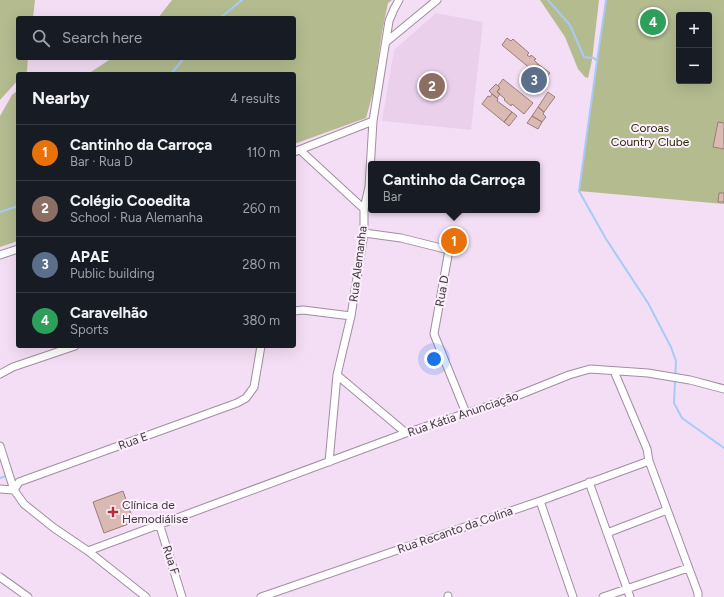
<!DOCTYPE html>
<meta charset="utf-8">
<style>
body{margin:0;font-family:Figtree,sans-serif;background:#242831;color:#f1f3f6}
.controls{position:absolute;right:12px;top:12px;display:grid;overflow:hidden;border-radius:4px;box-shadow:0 4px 16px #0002}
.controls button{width:36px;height:36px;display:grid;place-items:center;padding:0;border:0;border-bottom:1px solid #363941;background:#171b24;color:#f1f3f6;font:20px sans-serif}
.you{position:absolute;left:434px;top:359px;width:14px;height:14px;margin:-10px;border:3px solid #fff;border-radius:50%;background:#1a73e8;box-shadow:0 0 0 6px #1a73e833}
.badge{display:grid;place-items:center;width:26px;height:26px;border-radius:50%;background:#d999a0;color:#fff;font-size:13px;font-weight:700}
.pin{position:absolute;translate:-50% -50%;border:2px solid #fff;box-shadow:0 1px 4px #0006}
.popup{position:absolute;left:368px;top:161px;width:172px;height:52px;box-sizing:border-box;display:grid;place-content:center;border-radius:4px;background:#171b24;filter:drop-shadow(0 1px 3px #0005);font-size:13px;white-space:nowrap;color:#9ea1a6}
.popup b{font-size:15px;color:#f1f3f6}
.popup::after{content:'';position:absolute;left:50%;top:100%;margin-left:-8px;border:8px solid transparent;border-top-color:#171b24}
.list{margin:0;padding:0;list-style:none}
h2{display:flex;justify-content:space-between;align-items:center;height:52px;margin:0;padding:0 16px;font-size:17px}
h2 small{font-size:13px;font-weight:400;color:#9ea1a6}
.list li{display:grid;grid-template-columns:26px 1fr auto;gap:12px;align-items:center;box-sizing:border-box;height:56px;padding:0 16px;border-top:1px solid #363941}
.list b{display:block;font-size:15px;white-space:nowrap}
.list p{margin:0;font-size:13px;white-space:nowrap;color:#9ea1a6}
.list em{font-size:13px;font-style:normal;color:#9ea1a6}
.icon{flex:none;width:22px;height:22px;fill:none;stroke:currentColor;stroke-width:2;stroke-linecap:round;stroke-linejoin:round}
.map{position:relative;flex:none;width:724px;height:597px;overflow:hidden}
.search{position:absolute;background:#171b24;box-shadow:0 4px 16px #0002;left:16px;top:16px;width:280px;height:44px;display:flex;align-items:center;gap:10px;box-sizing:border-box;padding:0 14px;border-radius:4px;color:#9ea1a6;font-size:15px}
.panel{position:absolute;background:#171b24;box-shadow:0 4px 16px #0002;left:16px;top:72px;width:280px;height:276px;border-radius:4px}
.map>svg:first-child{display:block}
.built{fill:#ebd0ec}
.green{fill:#b3bb8f;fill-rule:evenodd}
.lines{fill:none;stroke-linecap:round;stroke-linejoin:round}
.stream{stroke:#a8caf7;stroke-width:2}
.building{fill:#d9b9b1;stroke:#9a7d76}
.minor-casing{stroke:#a18da2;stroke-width:9}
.minor{stroke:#fff;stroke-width:7}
.poi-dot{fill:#bb2a38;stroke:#fceffc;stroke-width:1.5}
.labels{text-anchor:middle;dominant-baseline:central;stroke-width:4;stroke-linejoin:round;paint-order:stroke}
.park-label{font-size:12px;fill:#292e04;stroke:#fceffc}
.street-label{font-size:12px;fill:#413841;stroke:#fceffc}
.poi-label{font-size:12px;fill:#413841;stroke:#fceffc;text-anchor:start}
</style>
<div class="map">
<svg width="724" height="597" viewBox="0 0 724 597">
<rect width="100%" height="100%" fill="#f4def5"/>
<path class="built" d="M436,13L483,22L471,130L382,121L394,50Z"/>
<path class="green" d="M0,0H35L33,18H18V58H28L27,71L24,74H18V80L0,100Z
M172,0H392L388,3L382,32L374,89L366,118L294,144V74H88L112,58H294V18H158Z
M540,0H599L592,60L588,78L585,77L578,69L565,37Z
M606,0H724V204L579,191ZM679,15H709V81H679Z
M18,90V241L0,247V116L12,95Z"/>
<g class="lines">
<path class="stream" d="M548,0L570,25L584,57L594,58L597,61L579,191L606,239L648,303L671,347L676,361L674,403L682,418L724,448
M220,18L242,0
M597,61L606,0
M171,74L184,58
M0,212L18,206
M0,478L6,476"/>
</g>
<path class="building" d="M507,38L511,41L513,39L529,53L527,55L530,57L531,55L536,59L534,60L538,64L532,70L502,45Z
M538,64L550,73L544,80L532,70Z
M503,79L533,103L524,114L512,104L511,106L504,100L505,99L497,92L500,88L498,86Z
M496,84L500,88L497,92L500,94L497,98L489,91Z
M548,92L555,97L544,112L538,107Z
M492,94L498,99L497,101L512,112L504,122L482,104L488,96L490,97Z
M538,107L544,112L543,114L546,117L542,122L532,116Z
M512,112L517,116L509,126L504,122Z
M532,116L542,122L538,129L527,123Z
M718,122L724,123V149L713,147Z
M719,193H724V202H718Z
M123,491L134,522L104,533L93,502Z"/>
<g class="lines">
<defs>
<path id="minor" d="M386,42L437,0
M300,150L364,209
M294,152L373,121
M364,233L401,238L449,250L434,334L466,413
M0,255L18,249
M294,311L303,310L351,316
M614,371L647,449L649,461L698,593V597
M0,374L13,367L75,346
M337,375L406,433
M0,446L14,490L24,504L54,528L88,551L146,597
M329,462L337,375L351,316L364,233V209L369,187L373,121L389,21L394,9L399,0
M589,482L630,597
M0,489L14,490
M14,490L19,482L237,403L246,398L254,387L261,346
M540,501L573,597
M159,523L182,597
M607,533L667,510
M88,551L406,433L509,399L569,375L590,369L648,373L690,380L724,389
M0,577L28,597
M448,596V597
M261,597L540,501L649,461
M603,597L688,568"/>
</defs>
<use href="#minor" class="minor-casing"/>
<use href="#minor" class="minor"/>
</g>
<path class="poi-dot" d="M111 506h4v4h4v4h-4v4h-4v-4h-4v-4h4z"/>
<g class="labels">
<g class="park-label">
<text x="650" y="128">Coroas<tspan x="650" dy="14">Country Clube</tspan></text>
</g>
<g class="street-label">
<text transform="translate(358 264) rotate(-83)">Rua Alemanha</text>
<text transform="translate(442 291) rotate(-80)">Rua D</text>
<text transform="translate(463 414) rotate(-19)">Rua Kátia Anunciação</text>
<text transform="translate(133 441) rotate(-20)">Rua E</text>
<text transform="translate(455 530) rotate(-19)">Rua Recanto da Colina</text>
<text transform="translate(171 560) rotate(72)">Rua F</text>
</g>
<g class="poi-label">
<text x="122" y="505">Clínica de<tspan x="122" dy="14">Hemodiálise</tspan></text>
</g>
</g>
</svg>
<div class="controls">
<button>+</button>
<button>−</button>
</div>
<div class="you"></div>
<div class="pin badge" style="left:454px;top:241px;background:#e8710a">1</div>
<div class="popup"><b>Cantinho da Carroça</b>Bar</div>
<div class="pin badge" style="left:432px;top:86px;background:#8d6e63">2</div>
<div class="pin badge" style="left:534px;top:80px;background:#5c6f8a">3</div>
<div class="pin badge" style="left:653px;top:22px;background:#2e9e5b">4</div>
<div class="search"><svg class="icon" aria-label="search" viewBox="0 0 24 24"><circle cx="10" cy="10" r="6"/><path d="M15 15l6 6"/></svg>Search here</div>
<section class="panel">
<h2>Nearby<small>4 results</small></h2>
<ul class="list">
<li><span class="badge" style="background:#e8710a">1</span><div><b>Cantinho da Carroça</b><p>Bar · Rua D</p></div><em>110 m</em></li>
<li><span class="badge" style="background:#8d6e63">2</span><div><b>Colégio Cooedita</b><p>School · Rua Alemanha</p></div><em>260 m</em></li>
<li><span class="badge" style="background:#5c6f8a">3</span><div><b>APAE</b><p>Public building</p></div><em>280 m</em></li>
<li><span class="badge" style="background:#2e9e5b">4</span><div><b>Caravelhão</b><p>Sports</p></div><em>380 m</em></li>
</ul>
</section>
</div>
